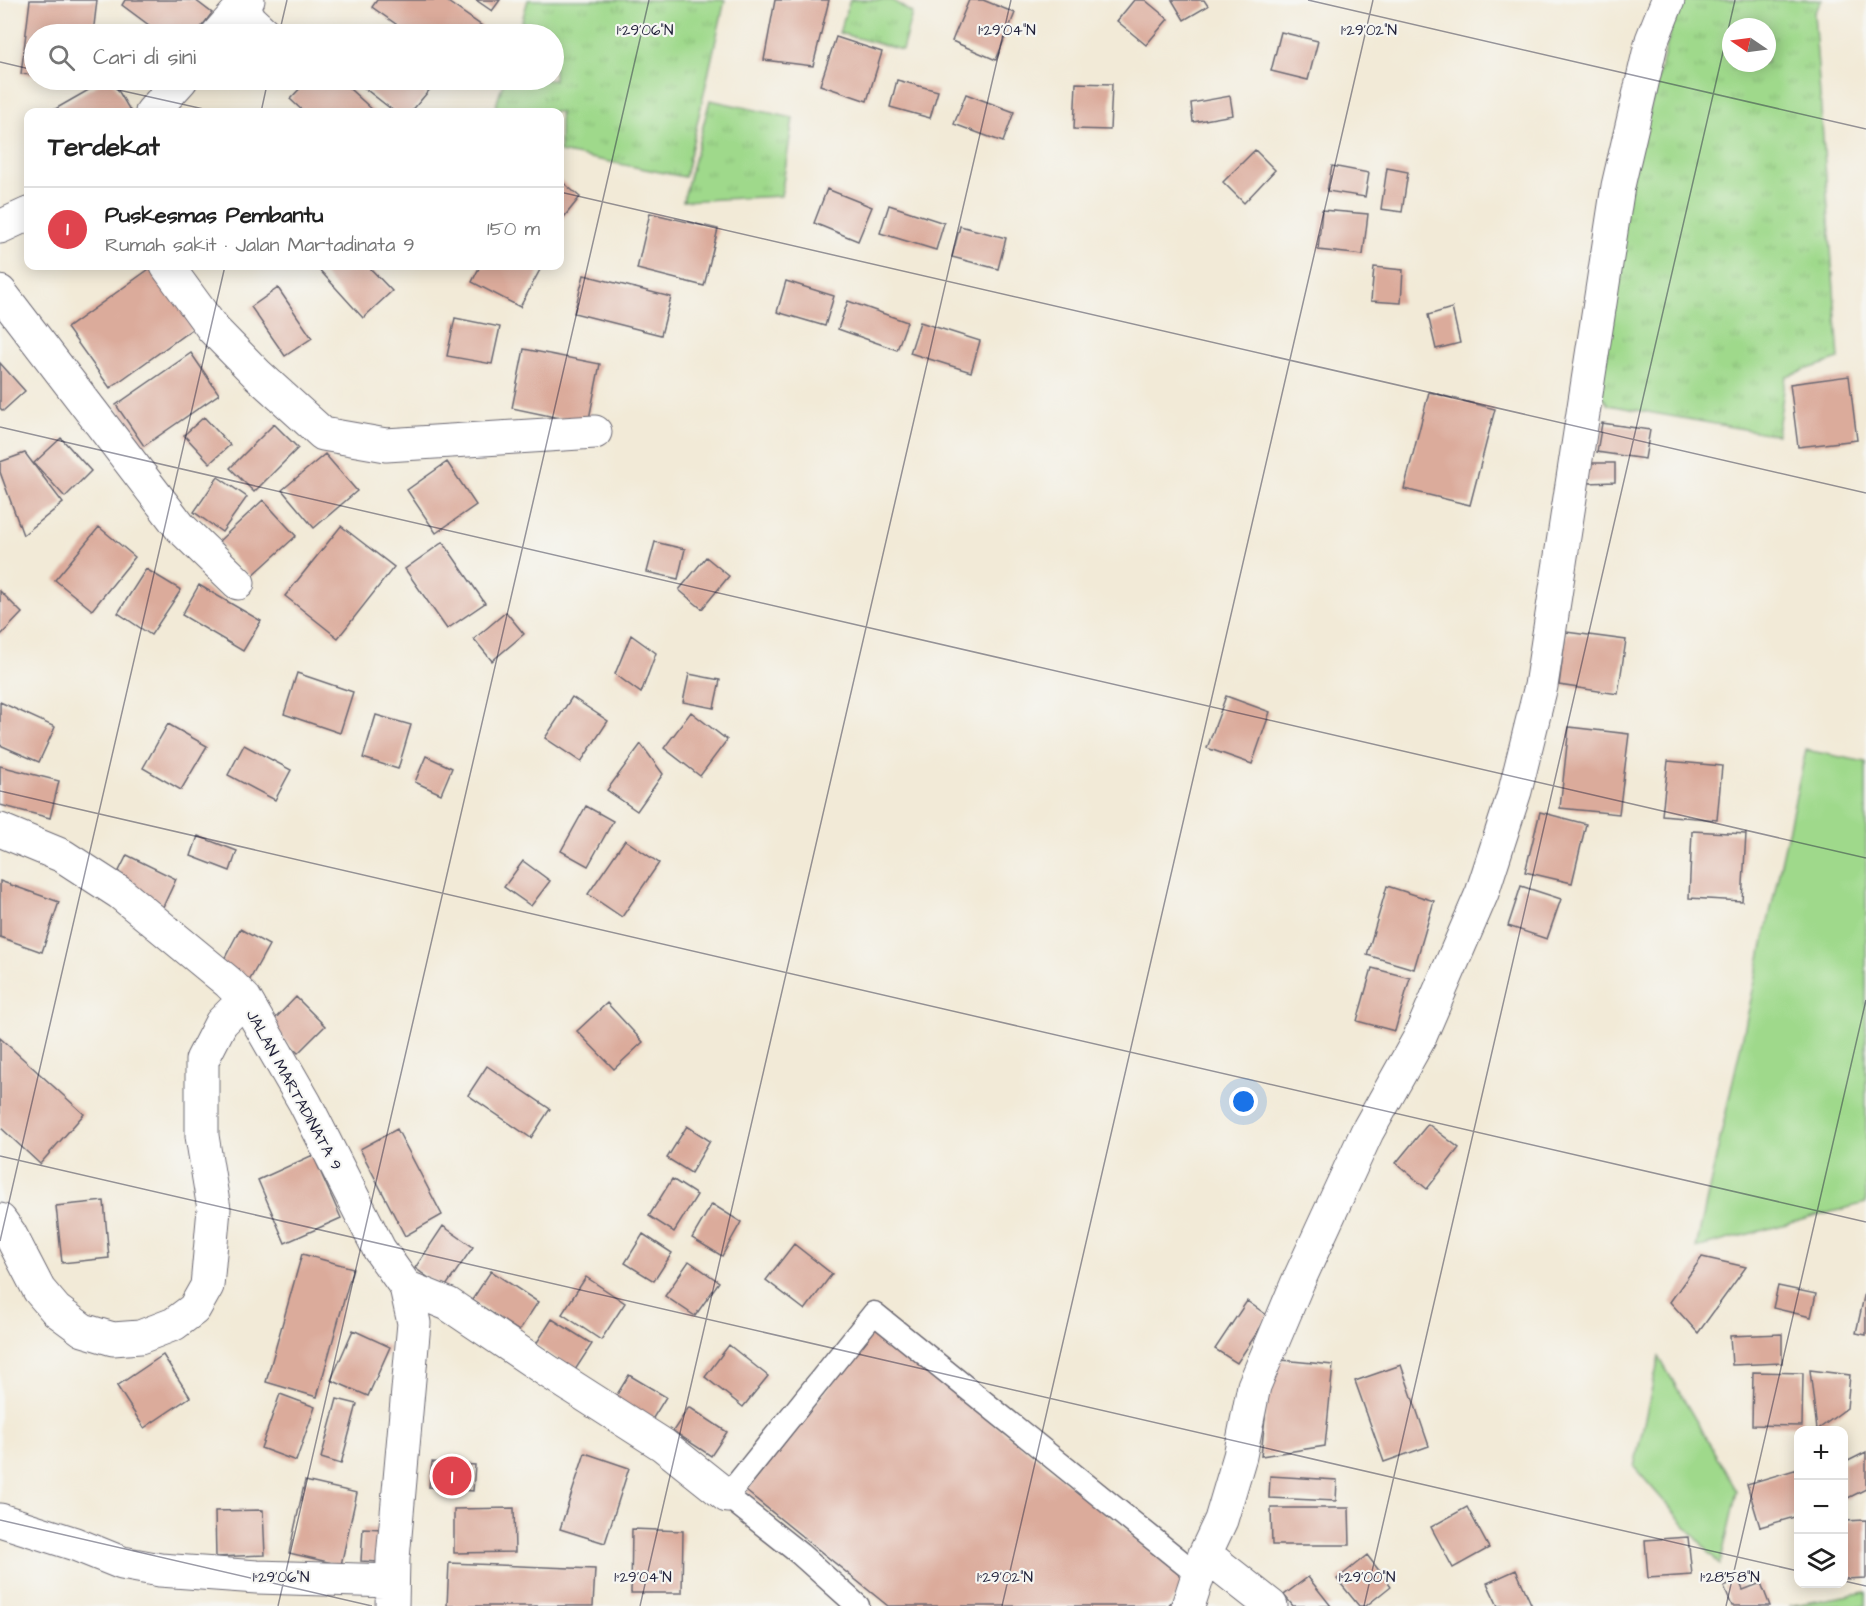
<!DOCTYPE html>
<html lang="id">
<meta charset="utf-8">
<style>
body{margin:0;font-family:"Architects Daughter",sans-serif;background:#f6f6f6;color:#222}
.controls{position:absolute;right:18px;bottom:18px;display:grid;overflow:hidden;border-radius:12px;box-shadow:0 3px 15px #0003}
.controls button{width:54px;height:54px;display:grid;place-items:center;padding:0;border:0;border-bottom:2px solid #e0e0e0;background:#fff;color:#222;font:30px sans-serif}
.compass{position:absolute;left:1722px;top:18px;width:54px;height:54px;border-radius:50%;background:#fff;box-shadow:0 3px 15px #0003;rotate:283deg}
.you{position:absolute;left:1244px;top:1102px;width:21px;height:21px;margin:-15px;border:4px solid #fff;border-radius:50%;background:#1a73e8;box-shadow:0 0 0 9px #1a73e833}
.badge{display:grid;place-items:center;width:39px;height:39px;border-radius:50%;background:#d93025;color:#fff;font-size:20px;font-weight:700}
.pin{position:absolute;translate:-50% -50%;border:3px solid #fff;box-shadow:0 2px 6px #0006}
.list{margin:0;padding:0;list-style:none}
h2{display:flex;justify-content:space-between;align-items:center;height:78px;margin:0;padding:0 24px;font-size:26px}
h2 small{font-size:20px;font-weight:400;color:#767676}
.list li{display:grid;grid-template-columns:39px 1fr auto;gap:18px;align-items:center;box-sizing:border-box;height:84px;padding:0 24px;border-top:2px solid #e0e0e0}
.list b{display:block;font-size:22px;white-space:nowrap}
.list p{margin:0;font-size:20px;white-space:nowrap;color:#767676}
.list em{font-size:20px;font-style:normal;color:#767676}
.icon{flex:none;width:33px;height:33px;fill:none;stroke:currentColor;stroke-width:2;stroke-linecap:round;stroke-linejoin:round}
.map{position:relative;flex:none;width:1866px;height:1606px;overflow:hidden}
.search{position:absolute;background:#fff;box-shadow:0 3px 15px #0003;left:24px;top:24px;width:540px;height:66px;display:flex;align-items:center;gap:15px;box-sizing:border-box;padding:0 21px;border-radius:33px;color:#767676;font-size:22px}
.panel{position:absolute;background:#fff;box-shadow:0 3px 15px #0003;left:24px;top:108px;width:540px;height:162px;border-radius:12px}
.map>svg:first-child{display:block}
.grass{fill:#9fd98b;stroke:#607e63;stroke-width:1.5}
.park{fill:url(#park-tufts);stroke:#607e63;stroke-width:1.5;fill-rule:evenodd}
.building{fill:#dbab9b}
.lines{fill:none;stroke-linecap:round;stroke-linejoin:round}
.lane-casing{stroke:#6b6872;stroke-width:25}
.street-casing{stroke:#6b6872;stroke-width:35}
.lane{stroke:#fff;stroke-width:22}
.street{stroke:#fff;stroke-width:33}
.ticks{fill:none;stroke:#22223b;stroke-width:1.5;stroke-opacity:0.45}
.labels{text-anchor:middle;dominant-baseline:central;stroke-width:4.5;stroke-linejoin:round;paint-order:stroke}
.street-label{font-size:16px;fill:#22223b;stroke:#f6f6f2}
.ticks-label{font-size:15px;text-anchor:middle;fill:#22223b;stroke:#f6f6f2;stroke-width:4.5;stroke-linejoin:round;paint-order:stroke}
</style>
<div class="map">
<svg width="1866" height="1606" viewBox="0 0 1866 1606">
<defs>
<pattern id="park-tufts" width="24" height="20" patternUnits="userSpaceOnUse" patternTransform="scale(1.5)"><rect width="24" height="20" fill="#9fd98b"/><path d="M3 7l-1-3M5 7V3M7 7l1-3M15 17l-1-3M17 17v-4M19 17l1-3" fill="none" stroke="#89ba79"/></pattern>
</defs>
<rect width="100%" height="100%" fill="#f6f6f2"/>
<filter id="ink" filterUnits="userSpaceOnUse"><feTurbulence type="fractalNoise" baseFrequency=".0167" numOctaves="2"/><feDisplacementMap in="SourceGraphic" scale="12" xChannelSelector="R" yChannelSelector="G"/><feConvolveMatrix kernelMatrix="1 2 1 2 8 2 1 2 1" color-interpolation-filters="sRGB"/></filter>
<filter id="wash" filterUnits="userSpaceOnUse"><feTurbulence type="fractalNoise" baseFrequency=".008" numOctaves="4" result="noise"/><feDisplacementMap in="SourceGraphic" scale="24" xChannelSelector="R" yChannelSelector="G"/><feGaussianBlur stdDeviation="1.35" result="paint"/><feColorMatrix in="noise" values="0 0 0 0 0 0 0 0 0 0 0 0 0 0 0 0 0 1.4 0 .05"/><feComposite in="paint" operator="in"/></filter>
<g filter="url(#wash)">
<rect width="100%" height="100%" fill="#f2ead7"/>
<path class="grass" d="M1806,750L1866,762V1203L1696,1248Z
M1659,1357L1737,1491L1720,1565L1634,1467Z
M1866,1592V1606H1788Z"/>
<path class="park" d="M528,0H725L685,177L560,152V112H494L504,80H554V34H518Z
M850,0H892L912,13L902,50L839,33Z
M1679,0H1822L1814,13L1839,359L1786,376L1777,435L1608,405L1596,386L1622,212ZM1731,27H1767V63H1731Z
M710,100L793,118L781,196L683,201Z"/>
<g id="blocks">
<path class="building" d="M30,0H97L93,34H34V75L21,74Z
M125,0H195L212,13L196,34H161L122,5Z
M377,0H445L482,26L476,34H410L372,7Z
M476,0H500L492,11Z
M775,0H829L813,66L764,60Z
M969,0H983L1015,13L996,60L952,41Z
M1134,0H1145L1168,19L1146,45L1117,21Z
M1172,0H1204L1208,6L1184,20Z
M1281,32L1318,41L1308,80L1271,71Z
M836,37L882,52L867,101L820,85Z
M106,80H112L131,112H50Z
M308,80H340L375,112H304L290,99Z
M354,80H422L432,87L411,112H395Z
M897,80L938,91L930,118L890,107Z
M1076,83L1112,84L1110,130L1074,129Z
M966,94L1014,112L1003,142L954,124Z
M1230,96L1233,115L1193,122L1191,103Z
M1255,150L1275,170L1244,203L1223,182Z
M1332,166L1369,173L1365,197L1327,191Z
M1387,168L1408,172L1402,212L1381,209Z
M560,180L580,197L560,222Z
M827,189L872,207L858,241L814,223Z
M889,205L944,223L936,250L880,233Z
M1322,210L1368,214L1363,255L1318,250Z
M650,213L718,229L704,286L637,269Z
M960,226L1006,238L998,269L952,257Z
M316,266H368L392,291L363,318Z
M480,266H542L520,307L472,282Z
M152,267L195,327L110,388L67,328Z
M1374,267L1403,270L1401,303L1371,301Z
M584,275L671,297L661,335L574,313Z
M786,281L834,296L825,326L777,312Z
M278,288L312,338L285,356L251,307Z
M848,301L907,322L897,350L838,329Z
M1452,308L1460,343L1436,349L1428,315Z
M455,318L500,327L492,364L447,356Z
M920,322L980,341L971,372L910,353Z
M524,349L600,364L588,424L512,408Z
M191,353L219,394L144,446L116,405Z
M0,363L25,391L3,411L0,408Z
M1849,376L1857,440L1798,447L1790,384Z
M1429,392L1495,409L1470,505L1404,489Z
M204,417L230,445L210,463L184,435Z
M1602,423L1650,430L1645,459L1597,452Z
M274,424L298,448L254,492L230,468Z
M61,438L91,471L65,497L34,463Z
M25,453L63,503L23,535L0,472V462Z
M325,454L357,491L314,528L282,490Z
M447,462L476,505L436,533L407,490Z
M1588,463H1615V482L1588,483Z
M218,477L247,497L222,532L194,512Z
M263,500L296,536L251,577L219,541Z
M341,526L394,567L338,638L285,596Z
M99,527L135,557L92,610L55,580Z
M443,542L485,603L447,629L405,569Z
M655,542L685,549L678,579L647,572Z
M706,557L729,576L702,609L679,590Z
M146,569L181,590L151,635L118,613Z
M199,585L261,621L243,651L182,615Z
M0,591L22,613L0,636Z
M506,612L524,634L492,661L474,639Z
M1566,632L1626,640L1618,694L1559,685Z
M631,635L656,653L641,693L615,674Z
M297,673L353,692L340,733L284,714Z
M689,674L720,680L714,708L683,702Z
M1226,696L1270,712L1252,764L1207,748Z
M572,697L608,721L581,762L545,738Z
M0,702L55,727L39,762L0,745Z
M691,712L727,740L700,776L664,748Z
M376,715L411,725L398,769L363,758Z
M168,724L207,746L181,790L143,768Z
M1569,727L1629,734L1619,814L1560,808Z
M641,744L663,774L637,811L607,790Z
M244,745L291,770L275,800L228,775Z
M426,756L452,768L441,794L415,782Z
M1668,761L1722,766L1717,820L1662,815Z
M0,766L59,781L50,818L0,805Z
M586,806L613,821L588,866L561,851Z
M1540,812L1586,824L1572,883L1525,872Z
M1692,831L1746,834L1742,901L1689,898Z
M198,836L237,851L230,871L191,856Z
M625,840L659,863L622,917L588,894Z
M127,855L176,879L162,909L113,883Z
M523,861L550,881L531,906L504,887Z
M0,881L59,902L42,952L0,937Z
M1387,886L1434,901L1414,969L1367,955Z
M1521,886L1561,899L1547,939L1508,926Z
M240,929L269,945L248,983L220,967Z
M1372,968L1410,978L1395,1031L1357,1021Z
M296,997L325,1026L298,1053L269,1025Z
M607,1003L643,1042L614,1069L577,1031Z
M0,1038L84,1114L40,1164L0,1127Z
M487,1066L550,1109L531,1138L468,1095Z
M1428,1124L1459,1148L1427,1189L1396,1163Z
M687,1126L710,1141L691,1173L667,1158Z
M397,1129L442,1215L405,1236L360,1149Z
M313,1155L341,1218L285,1243L258,1180Z
M672,1179L697,1195L674,1232L649,1216Z
M104,1201L109,1258L62,1263L56,1206Z
M712,1204L741,1222L722,1256L692,1238Z
M443,1226L473,1247L444,1289L415,1268Z
M643,1234L672,1253L654,1281L625,1263Z
M794,1244L832,1274L805,1310L766,1280Z
M302,1254L353,1268L317,1397L266,1382Z
M1702,1257L1746,1267L1698,1333L1670,1302Z
M689,1261L719,1282L695,1316L665,1296Z
M491,1271L538,1302L519,1331L472,1300Z
M586,1277L625,1303L601,1340L562,1314Z
M1778,1286L1816,1294L1811,1317L1773,1308Z
M1865,1292H1866V1335L1856,1333Z
M1247,1301L1268,1316L1237,1363L1215,1349Z
M552,1319L592,1344L575,1370L536,1344Z
M876,1328L1188,1581L1168,1606H888L746,1491Z
M353,1330L390,1347L368,1396L331,1380Z
M1782,1334V1363L1732,1365L1730,1336Z
M729,1345L768,1376L743,1407L705,1377Z
M163,1355L190,1397L144,1428L117,1386Z
M1271,1359L1333,1365L1325,1446L1261,1456Z
M1401,1365L1429,1446L1384,1462L1355,1381Z
M1810,1370L1850,1375L1847,1408L1817,1430Z
M1753,1372L1803,1373L1802,1426L1752,1425Z
M629,1375L666,1397L650,1423L613,1401Z
M280,1394L315,1407L296,1461L261,1448Z
M337,1399L357,1404L341,1464L321,1458Z
M689,1407L727,1432L711,1456L673,1431Z
M1866,1452V1489L1846,1499L1844,1494V1463Z
M585,1453L629,1468L605,1543L560,1529Z
M432,1462L475,1465L473,1491L429,1487Z
M1798,1469V1516L1760,1527L1747,1484Z
M1270,1476L1337,1480L1336,1501L1269,1498Z
M305,1481L357,1493L341,1565L289,1553Z
M1467,1507L1489,1548L1453,1568L1431,1527Z
M514,1508L515,1552L454,1553V1509Z
M1271,1508H1349L1350,1545H1272Z
M263,1510L265,1555L216,1557L215,1511Z
M1866,1520V1578L1844,1579V1521Z
M363,1528L382,1529L379,1562L361,1561Z
M632,1529L683,1531L682,1593H631Z
M1688,1537L1692,1575L1648,1578L1645,1540Z
M1367,1555L1391,1586L1366,1606H1359L1337,1579Z
M449,1563L595,1569L593,1606H447Z
M1516,1570L1532,1606H1498L1487,1583Z
M1308,1577L1331,1606H1293L1284,1595Z
M1739,1580L1743,1590L1761,1583L1770,1606H1732L1724,1587Z"/>
</g>
</g>
<g filter="url(#ink)">
<use href="#blocks" fill-opacity="0" stroke="#6b6872" stroke-width="1.5"/>
<g class="lines">
<defs>
<path id="lane" d="M858,1606L800,1554L727,1496L874,1313L1199,1576"/>
<path id="street" d="M239,10L265,34
M218,34L248,0
M152,112L181,80
M0,227L28,214
M167,266L213,329L258,375L323,434L386,445L595,432
M0,292L180,527L238,583
M0,830L63,856L120,893L228,982L245,999
M0,1220L10,1234L39,1290L56,1310L83,1330L113,1339L140,1337L174,1324L194,1309L207,1286L214,1209L202,1136V1060L221,1023L245,999L305,1103L379,1249L406,1287L414,1323L393,1558L392,1606
M406,1287L448,1304L549,1372L663,1445L727,1496
M0,1520L75,1544L122,1563L160,1570L257,1577L392,1581
M1205,1554L1271,1606
M1188,1606L1205,1554L1221,1520L1240,1456L1254,1386L1297,1284L1367,1132L1419,1039L1482,893L1515,791L1541,686L1618,186L1652,40L1668,0"/>
</defs>
<use href="#lane" class="lane-casing"/>
<use href="#street" class="street-casing"/>
<use href="#lane" class="lane"/>
<use href="#street" class="street"/>
</g>
</g>
<path class="ticks" d="M1308,0L1866,129M279,34L287,0M0,62L34,70M74,80L217,112M261,112L268,80M560,192L1866,493M0,427L1866,858M0,791L1866,1222M0,1156L1798,1571M0,1241L225,266M0,1520L372,1606M1844,1581L1866,1586M278,1606L649,0M640,1606L1011,0M1002,1606L1373,0M1364,1606L1735,0M1726,1606L1866,1000"/>
<g class="labels">
<g class="street-label">
<text transform="translate(294 1090) rotate(61)">JALAN MARTADINATA 9</text>
</g>
</g>
<g class="ticks-label">
<text x="645" y="35">1°29'06"N</text>
<text x="1007" y="35">1°29'04"N</text>
<text x="1369" y="35">1°29'02"N</text>
<text x="281" y="1582">1°29'06"N</text>
<text x="643" y="1582">1°29'04"N</text>
<text x="1005" y="1582">1°29'02"N</text>
<text x="1367" y="1582">1°29'00"N</text>
<text x="1730" y="1582">1°28'58"N</text>
</g>
</svg>
<div class="controls">
<button>+</button>
<button>−</button>
<button><svg class="icon" aria-label="layers" viewBox="0 0 24 24"><path d="M12 4l9 5-9 5-9-5zM3 14l9 5 9-5"/></svg></button>
</div>
<svg class="compass" viewBox="-18 -18 36 36"><path d="M0-13l5 13h-10z" fill="#e53935"/><path d="M0 13l5-13h-10z" fill="#767676"/></svg>
<div class="you"></div>
<div class="pin badge" style="left:452px;top:1476px;background:#e0444e">1</div>
<div class="search"><svg class="icon" aria-label="search" viewBox="0 0 24 24"><circle cx="10" cy="10" r="6"/><path d="M15 15l6 6"/></svg>Cari di sini</div>
<section class="panel">
<h2>Terdekat<small></small></h2>
<ul class="list">
<li><span class="badge" style="background:#e0444e">1</span><div><b>Puskesmas Pembantu</b><p>Rumah sakit · Jalan Martadinata 9</p></div><em>150 m</em></li>
</ul>
</section>
</div>
